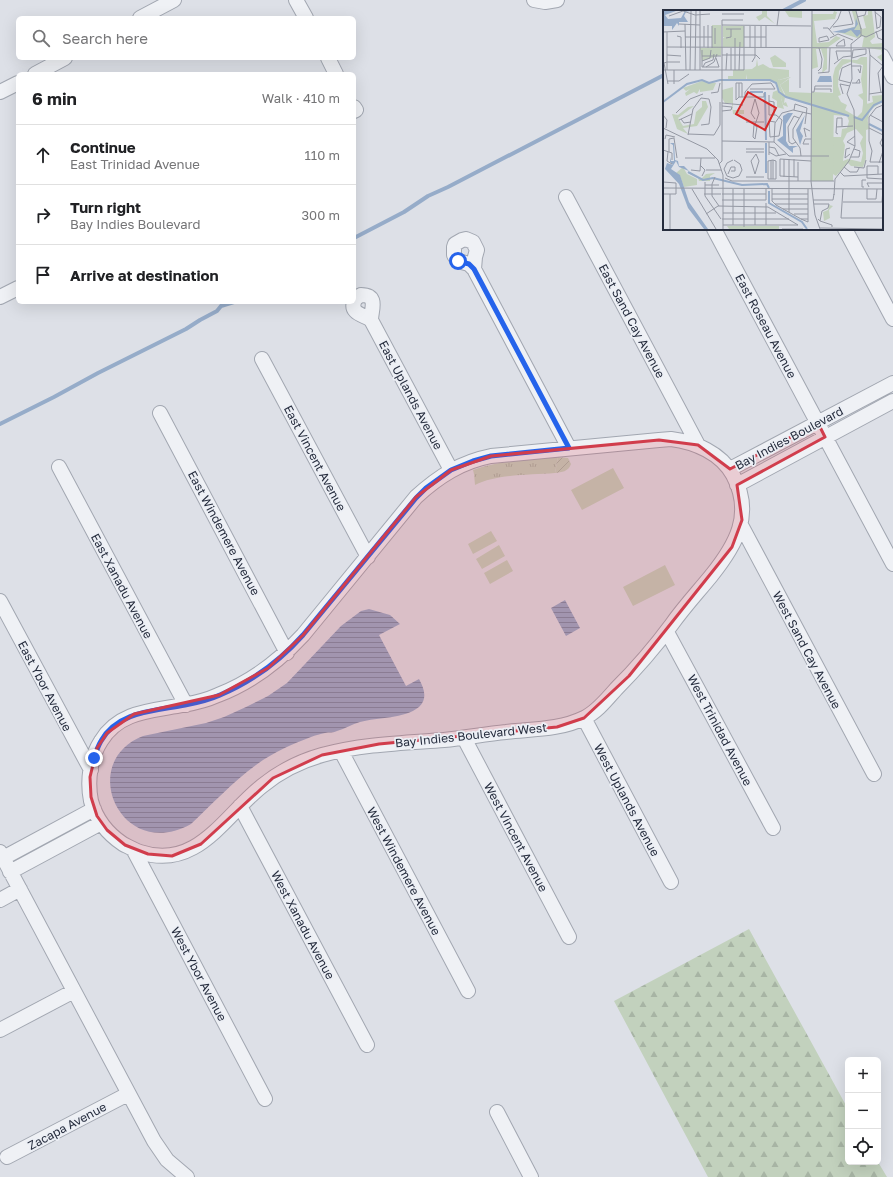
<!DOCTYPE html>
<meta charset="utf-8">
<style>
body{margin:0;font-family:"Golos Text",sans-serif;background:#f2f2f2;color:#202124}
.controls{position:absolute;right:12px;bottom:12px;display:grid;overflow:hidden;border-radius:6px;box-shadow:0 4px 16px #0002}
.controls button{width:36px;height:36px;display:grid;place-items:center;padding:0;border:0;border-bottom:1px solid #e0e0e0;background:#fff;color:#202124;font:20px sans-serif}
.stop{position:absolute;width:12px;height:12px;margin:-9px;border:3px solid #2563eb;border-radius:50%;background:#fff}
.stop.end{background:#2563eb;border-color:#fff;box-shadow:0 1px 4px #0008}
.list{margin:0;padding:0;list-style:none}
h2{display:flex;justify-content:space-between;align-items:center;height:52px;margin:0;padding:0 16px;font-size:17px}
h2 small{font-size:13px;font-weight:400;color:#757577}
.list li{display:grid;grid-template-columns:26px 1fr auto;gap:12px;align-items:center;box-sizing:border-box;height:60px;padding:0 16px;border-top:1px solid #e0e0e0}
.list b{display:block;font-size:15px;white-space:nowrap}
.list p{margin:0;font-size:13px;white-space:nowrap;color:#757577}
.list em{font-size:13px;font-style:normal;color:#757577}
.icon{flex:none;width:22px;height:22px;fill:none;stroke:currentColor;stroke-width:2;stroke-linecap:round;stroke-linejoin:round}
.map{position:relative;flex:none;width:893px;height:1177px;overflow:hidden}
.search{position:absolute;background:#fff;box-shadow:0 4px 16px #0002;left:16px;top:16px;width:340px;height:44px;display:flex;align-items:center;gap:10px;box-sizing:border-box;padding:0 14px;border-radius:6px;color:#757577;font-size:15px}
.panel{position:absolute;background:#fff;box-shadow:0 4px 16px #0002;left:16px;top:72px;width:340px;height:232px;border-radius:6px}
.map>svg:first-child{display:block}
.grass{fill:url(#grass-tufts)}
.forest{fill:url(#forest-firs)}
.garden{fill:url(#garden-furrows)}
.pitch{fill:#c2d1bd}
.water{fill:url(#water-rules)}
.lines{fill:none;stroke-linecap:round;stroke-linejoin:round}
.stream{stroke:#96acc9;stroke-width:4}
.street-casing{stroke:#a2a7b1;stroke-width:16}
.street{stroke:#eff1f5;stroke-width:14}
.route{stroke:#2563eb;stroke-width:5}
.marked{fill:#d13d4c;fill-opacity:0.2;stroke:#d13d4c;stroke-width:3;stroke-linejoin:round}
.labels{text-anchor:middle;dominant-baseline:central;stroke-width:3.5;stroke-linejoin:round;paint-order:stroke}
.street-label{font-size:12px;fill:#262d3e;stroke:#eceff5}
.inset-river{fill:none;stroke:#96acc9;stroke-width:2}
.inset-road{fill:none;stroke:#9498a3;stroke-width:1}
.view{fill:#d62828;fill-opacity:0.15;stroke:#d62828;stroke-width:2}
.inset-edge{fill:none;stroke:#262d3e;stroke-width:2}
</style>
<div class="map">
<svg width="893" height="1177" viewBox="0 0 893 1177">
<defs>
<pattern id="grass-tufts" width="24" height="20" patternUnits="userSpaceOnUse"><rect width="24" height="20" fill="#c2d1bd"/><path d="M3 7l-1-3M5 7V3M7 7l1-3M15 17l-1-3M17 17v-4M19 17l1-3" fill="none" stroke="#a7b4a4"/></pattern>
<pattern id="forest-firs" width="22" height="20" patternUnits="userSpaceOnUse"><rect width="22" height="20" fill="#c2d1bd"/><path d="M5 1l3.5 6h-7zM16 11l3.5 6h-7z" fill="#a7b4a4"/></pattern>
<pattern id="garden-furrows" width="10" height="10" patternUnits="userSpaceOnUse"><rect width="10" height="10" fill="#c2d1bd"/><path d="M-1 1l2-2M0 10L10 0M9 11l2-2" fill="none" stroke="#a7b4a4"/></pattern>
<pattern id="water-rules" width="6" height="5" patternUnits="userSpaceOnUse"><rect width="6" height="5" fill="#96acc9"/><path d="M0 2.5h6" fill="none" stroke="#7a8ca5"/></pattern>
</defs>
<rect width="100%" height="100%" fill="#dde0e7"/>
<path class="grass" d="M558,457L555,473C531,475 496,474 475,485L474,474L473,470C500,460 530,459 558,457Z"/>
<path class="forest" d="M749,929L848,1109V1162H878L887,1177H708L614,1001Z"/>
<path class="garden" d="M558,457L568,458L571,464C568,472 562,472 555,473Z"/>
<path class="pitch" d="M613,468L624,488L582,510L571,490Z
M491,531L497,541L473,554L468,544Z
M499,545L505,556L482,569L476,559Z
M507,560L513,571L490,584L484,573Z
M665,565L675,585L633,606L623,587Z"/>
<path class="water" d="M565,600L580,628L566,636L551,608Z
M369,609L390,615L400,624L379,635L406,686L419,679C424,688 428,699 419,707C404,719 378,717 360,722C352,724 345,729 337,731C334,733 329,732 325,733C321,734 315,735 311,737C292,744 272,753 256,765C233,782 212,804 191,824C121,863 76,762 143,736L206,723L224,717L246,707L268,696L287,683L341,626L361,611Z"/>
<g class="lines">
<path class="stream" d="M783,11L804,0
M354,238L404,212L428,196L448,187L664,75
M0,424L54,397L98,373L186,329L200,320L217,311L221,306L234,302"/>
<defs>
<path id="street" d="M296,0L306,18
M534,0L545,2L557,0
M140,18L174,0
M882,56L893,77
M328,58L336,74
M35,74L65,58
M0,92L18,83
M354,107L356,110L354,111
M566,197L698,445
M714,229L893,564
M845,229L893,319
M466,239L473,242L477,250L475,257L474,269L469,264L458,261L454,255V247L455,244L462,240Z
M474,269L569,448
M361,295C379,295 371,310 371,320C365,315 350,314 354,302C355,298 358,297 361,295Z
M0,297L18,288
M371,320L451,470
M262,359L368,557
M160,413L287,653
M671,439C695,442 721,453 733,475C754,514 736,545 711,576C698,592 684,607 672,624C655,647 636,669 616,689C607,699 597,712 584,718C560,730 531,729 506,732C485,734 465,738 444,740C404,743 362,744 322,755C301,761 279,772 262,786C224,816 197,871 140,852C134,850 129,847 123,844C108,834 96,819 91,801C87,781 90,758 101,741C119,711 152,711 183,705C195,703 207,700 218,695C252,682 279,661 303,635L416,497C439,476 461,462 491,456L659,440Z
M59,467L186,705
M730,469L893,383
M737,485L893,401
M741,525L874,774
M0,601L91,770
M667,632L773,828
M584,718L671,882
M464,738L569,937
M341,751L468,991
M240,806L367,1045
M133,849L265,1099
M0,852L154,1141L167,1160L187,1177
M3,858L94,809
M10,872L101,823
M0,900L20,889
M0,1030L74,991
M497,1112L531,1177
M7,1157L128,1094"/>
</defs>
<use href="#street" class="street-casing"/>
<use href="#street" class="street"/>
</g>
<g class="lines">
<path class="route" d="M94,758C96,752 98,746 101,741C118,711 155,711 185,705C196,703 209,700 220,695C253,681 279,662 303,635L416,498L426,488L451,470L473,461L491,456L569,448L474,269L469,264L458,261"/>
</g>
<path class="marked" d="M818,423L825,437L737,485L742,520L732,547L629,676L584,718L557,727L379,744L322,755L273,778L201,844L172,856L148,854L125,845L107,830L97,816L91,797L90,777L97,748L107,733L134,714L219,695L268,668L303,635L416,497L451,470L491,456L659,440L698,445L730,469Z"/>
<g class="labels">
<g class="street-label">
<text transform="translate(632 321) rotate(62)">East Sand Cay Avenue</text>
<text transform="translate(766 326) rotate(62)">East Roseau Avenue</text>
<text transform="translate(411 395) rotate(62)">East Uplands Avenue</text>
<text transform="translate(789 438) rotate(-28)">Bay Indies Boulevard</text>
<text transform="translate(315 458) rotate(62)">East Vincent Avenue</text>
<text transform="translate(224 533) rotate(62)">East Windemere Avenue</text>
<text transform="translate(122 586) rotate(62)">East Xanadu Avenue</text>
<text transform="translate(807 650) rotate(62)">West Sand Cay Avenue</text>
<text transform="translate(45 686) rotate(62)">East Ybor Avenue</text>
<text transform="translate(720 730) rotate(62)">West Trinidad Avenue</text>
<text transform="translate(471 735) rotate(-6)">Bay Indies Boulevard West</text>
<text transform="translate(627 800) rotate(62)">West Uplands Avenue</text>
<text transform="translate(516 837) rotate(62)">West Vincent Avenue</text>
<text transform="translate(404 871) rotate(62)">West Windemere Avenue</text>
<text transform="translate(303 925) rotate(62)">West Xanadu Avenue</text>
<text transform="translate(199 974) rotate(62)">West Ybor Avenue</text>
<text transform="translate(67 1126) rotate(-28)">Zacapa Avenue</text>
</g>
</g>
<g transform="translate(663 10)">
<rect width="220" height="220" fill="#dde0e7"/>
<path d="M171,1L174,2L172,9L151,11L154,33L166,32L173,26L178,28L164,38V59L159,63L161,49L158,39H153L155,57L149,59V4H170ZM189,1H193L199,19L203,18L200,6L205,5V1H209L212,27L207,31L209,34L220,33V52L214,47L219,44L218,40L199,37L201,26L194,28L175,22L193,16ZM49,15H58V45L39,51L37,38H49ZM60,16H81V37H60V28H62L60,27ZM198,47H204V94L210,92L209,86L220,85V92L211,96L204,106L206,119L203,120V149L200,157L188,156L185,153L173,166L170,164V127H178L179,119L184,118L186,111L184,106L170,105V66L172,58L179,49L194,50ZM187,52L200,55L198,69L200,83L195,85L200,90V94L199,102L194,107L182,100L184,95L178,92L175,86L178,85L175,76L176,61L180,55ZM193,119L200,127L197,133L200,143L198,152L185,149L180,151L182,135L180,131L184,123ZM39,91H43L45,97L34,116L20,118L25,124L14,119L9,104L15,105L25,97L31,96L15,108L20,116L31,114L33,102L39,97Z" fill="#c2d1bd" fill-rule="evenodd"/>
<path d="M99,1H104V6L112,14L102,7L96,11L93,7L99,4ZM106,58L126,60V67L116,70ZM126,69V82L149,83L148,95L122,87L121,93L123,92L125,97L120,95L118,88L122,84L117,75ZM70,77V100H81V104H70L69,93H62L59,88V80ZM211,91H220L207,100L204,112L196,110L203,105V93L207,95Z" fill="#c2d1bd"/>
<path d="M122,1H142H139V8L126,7ZM112,45L123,53V57H110L107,48ZM94,49L95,56L100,54L110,60L116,70L128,67L117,75L122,86L118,88L121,99L114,97V91L109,88L110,82L115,80L116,83L119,84L111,71L84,70V64L83,70H65V66H70V60L89,59L93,56ZM39,71L53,73L50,80L37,82V79L34,84L31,82L23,86L22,83L27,79L23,81L20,78ZM27,162L38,169L43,164L52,163L47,166V171H36L35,168L25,163ZM166,195L170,196L166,200L167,208L161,211L160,202L165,200Z" fill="#c2d1bd"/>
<path d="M149,82L171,83L170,171H148ZM20,157L24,164L34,169V175L21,177L17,166L13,163ZM64,216H116V219H66Z" fill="#c2d1bd"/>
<path d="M0,1H13L2,5L5,9L18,8L22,1L27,2H23L21,6L25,12H16V16L14,13L9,20V16H0ZM193,8L195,14L191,20H197L198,23L194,27L188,20L182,23L169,22L192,17ZM157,66H168L169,72H154ZM125,103H130L123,114V131L126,136H135L130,138V143L114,130L120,126V106ZM142,105L137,121L140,126L137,135L133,120ZM7,133H11L12,150L15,151L16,156H21L26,161L16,157L13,151L8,159L17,165L26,192L45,219H41L25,198L16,174L2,159L4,153L10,155L7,152V147L8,151H11L10,135Z" fill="#96acc9"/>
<path class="inset-river" d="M87,82H100M102,82L103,130M0,92L24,74L39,70L46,73L57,70H107L113,73L116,82L123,87L186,106M191,107L199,110L211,95L220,91M206,114L220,121M25,162L40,170L50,168L79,175L104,174L106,178M103,163V133M106,181V193L139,212L144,219"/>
<path class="inset-road" d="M149,1L148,171L152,205L157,219M193,1L198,19M212,1L214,19M212,2L218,7L217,17L214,18M59,4H81M6,6L20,1L32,5L47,4M194,7L202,5L203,1M59,10H80M16,14L37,15M22,14L23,60M45,15V38M59,15L148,16M41,16V37M49,16V38M114,16L116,1M170,17L190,14L186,1M52,18V34M160,18H165L171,25M63,19H78M166,20L175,9L178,1M213,21L215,28L220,30M0,22L22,21M198,25L203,27L220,19M14,26L18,27V38M164,26L166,30L156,32V28ZM22,27H49M81,27H103M63,28L68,27V19M167,28L175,24L190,30M181,29L182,36H173L175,33ZM4,37L220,38M87,38V16M98,38V16M103,38V16M206,38L207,45L220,56L215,63L218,83M203,39V44L189,48L190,40ZM39,40V57H56L53,48M4,45L18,46M59,45H93L97,49M39,46H58M175,50L173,41H188M39,51L47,48L48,40M4,52L1,53L5,74M4,52H17M89,52L92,47V16M171,54L180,47L188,46M188,54L179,58L176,70L188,73M188,56H198L197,63L195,59M40,57L42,53L50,50L51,44M43,57L51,52L54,44M0,60H81V16M4,60V22M11,60V74M27,60L28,1M32,60L33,1M37,60V1M63,60L64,43M68,60V38M72,60V28M76,60L77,32M155,61L158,58L159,49L156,38M155,63L166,62L167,38M5,71H16L26,64M189,73H197L196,69L193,73M137,78V38M151,79H168V82M149,82H151L152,76H169M48,83L55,82L57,73M180,84L177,74L187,76M206,84L220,82M106,85V105H113L119,110L116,126L107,127L106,111L112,112M76,87V73M82,87V82L89,74L108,73L112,79H87M92,89L96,103L92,115M92,89L88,103L92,109M73,90V73H79V87M73,90L76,87H101V83M106,91L111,92V105M206,91L207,45M59,93L80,95M220,95L213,98L206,107V131L209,141L207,152H220M59,96L69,97L68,100L59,101M131,100L132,94L144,98L142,114M13,103L27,89L40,84M0,105L4,110L3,118M207,105L220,112M18,109L21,113L28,112M16,110L29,104M83,112H101M38,115L46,114L48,97L46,89L38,88M91,115L94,117L92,129L90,127ZM173,117L190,116M0,118L44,139L55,150L60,165V219M206,118L220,125M25,124L51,125L57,115V92M175,124L173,123L174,108H179V116M25,125L30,99L38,88M0,126V219M143,127L141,118L147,121M220,127L217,133L220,138M2,129L3,125L12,127M59,131L111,132L126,146H166M106,132V145M111,132L112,113L119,103L130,100L148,104M133,132L129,134L126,132L125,117L131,106L136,108M146,134H140L142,129H148M192,136L184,132L192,126M106,137L112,138L116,146M83,139H101M0,140L9,143V150M5,142L4,151L9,154M6,142V129L11,128L14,148M83,142H101M106,142L113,146L123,144M93,144L96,151L92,164L88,151ZM187,144L182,148L183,139L187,138M138,146L137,138L130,128V119L140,102M188,147H196L197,141L191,139M22,148H52M121,149V167M131,149V167M70,150L64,153L61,159L64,166L70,168L76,166L79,160L77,154L71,150M108,150V169M110,150V169M135,152V171M216,153L220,141M56,154L59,151V10M37,155L42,160L39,166M181,157L187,162H194L196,158M191,157L201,158L203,150M28,160L37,161L38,148M43,160H58M177,162L181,166L220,164M65,164L68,157H72V161H68M215,164V156H204V168L220,169M52,167L49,174V186L56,196M83,167H101M135,167L117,166V149L148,151M62,168L69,171H171M109,169H105V151L110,150M109,169H113V151L110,150M0,172L13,173V184H0M42,172V186L58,209M42,175H56M201,177H199V170H203M206,177L204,173H219M1,178L220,179M29,179L53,219M109,179V191L113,195L138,209H145M180,179L178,208H220M204,179V189H213L214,179M7,184V219M41,184H58M59,184H103M109,184H145M171,185L172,169L186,151L192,136L191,100L184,84L189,69L188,34L198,26V18M109,189H145M59,190H103V179M150,190H170L171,184M180,192H220M219,192L220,179M112,194H145M151,194H166L165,198L159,201L157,211L155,209M120,199H145M126,202V149M60,203H113M43,204L55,196L105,197L135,215M131,204H145M59,209H126M138,209L145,212V179M157,211L169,215V217M60,215H135M70,215V179M92,215V197M103,215V193M81,217V179M157,218L219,219M119,219H140"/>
<path class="view" d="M85,82L113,98L102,120L73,104Z"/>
<rect width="220" height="220" class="inset-edge"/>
</g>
</svg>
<div class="controls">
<button>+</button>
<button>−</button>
<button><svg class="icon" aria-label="locate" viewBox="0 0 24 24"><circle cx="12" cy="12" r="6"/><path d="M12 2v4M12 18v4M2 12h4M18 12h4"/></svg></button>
</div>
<div class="stop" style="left:458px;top:261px"></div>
<div class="stop end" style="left:94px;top:758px"></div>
<div class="search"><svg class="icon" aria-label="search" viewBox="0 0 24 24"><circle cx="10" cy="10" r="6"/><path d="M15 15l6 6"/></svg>Search here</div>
<section class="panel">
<h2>6 min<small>Walk · 410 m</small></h2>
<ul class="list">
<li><svg class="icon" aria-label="ahead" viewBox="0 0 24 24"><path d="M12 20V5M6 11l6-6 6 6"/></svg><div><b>Continue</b><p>East Trinidad Avenue</p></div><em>110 m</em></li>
<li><svg class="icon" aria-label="right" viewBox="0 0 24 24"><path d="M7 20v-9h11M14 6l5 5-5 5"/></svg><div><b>Turn right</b><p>Bay Indies Boulevard</p></div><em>300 m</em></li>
<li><svg class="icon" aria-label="arrive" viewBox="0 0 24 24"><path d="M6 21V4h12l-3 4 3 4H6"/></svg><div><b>Arrive at destination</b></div></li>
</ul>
</section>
</div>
